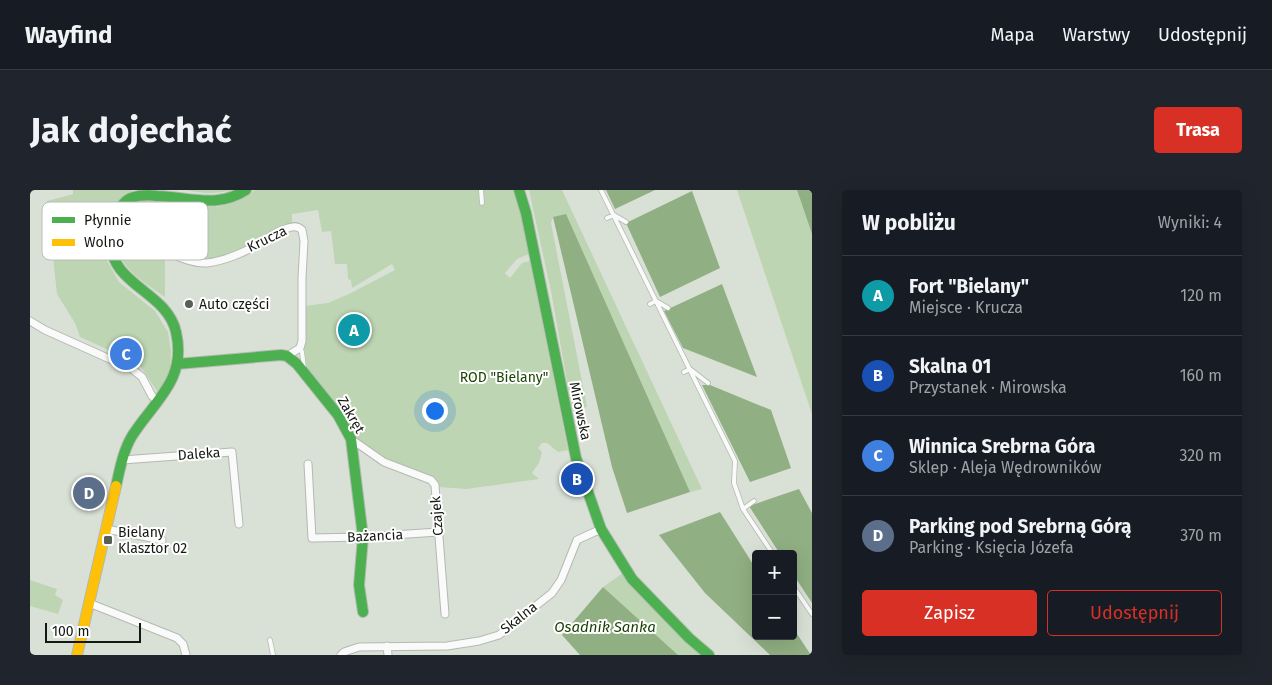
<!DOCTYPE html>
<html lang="pl">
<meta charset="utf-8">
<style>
body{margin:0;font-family:"Fira Sans",sans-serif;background:#20242c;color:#f1f3f6}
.controls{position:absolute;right:15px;bottom:15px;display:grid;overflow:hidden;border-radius:5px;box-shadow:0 5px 20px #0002}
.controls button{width:45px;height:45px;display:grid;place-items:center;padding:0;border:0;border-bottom:1px solid #363941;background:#171b24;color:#f1f3f6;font:25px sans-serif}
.scale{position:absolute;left:15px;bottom:12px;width:96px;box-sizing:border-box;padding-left:5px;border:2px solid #131911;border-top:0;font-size:14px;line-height:18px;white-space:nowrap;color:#131911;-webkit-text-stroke:4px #fff;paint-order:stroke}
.you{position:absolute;left:404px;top:220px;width:18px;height:18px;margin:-12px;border:4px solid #fff;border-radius:50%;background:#1a73e8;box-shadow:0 0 0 8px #1a73e833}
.badge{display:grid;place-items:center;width:32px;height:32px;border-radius:50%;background:#d93025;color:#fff;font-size:16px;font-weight:700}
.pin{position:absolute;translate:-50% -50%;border:2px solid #fff;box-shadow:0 1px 5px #0006}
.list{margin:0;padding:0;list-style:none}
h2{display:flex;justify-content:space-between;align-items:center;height:65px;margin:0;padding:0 20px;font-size:21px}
h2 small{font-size:16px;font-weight:400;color:#9ea1a6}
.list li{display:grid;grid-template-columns:32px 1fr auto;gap:15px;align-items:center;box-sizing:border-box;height:80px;padding:0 20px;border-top:1px solid #363941}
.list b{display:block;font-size:19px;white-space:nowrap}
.list p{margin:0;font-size:16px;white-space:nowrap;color:#9ea1a6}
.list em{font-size:16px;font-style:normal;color:#9ea1a6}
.actions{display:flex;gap:10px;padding:15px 20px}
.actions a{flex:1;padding:11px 0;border:1px solid #d93025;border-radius:5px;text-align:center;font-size:18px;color:#d93025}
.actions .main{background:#d93025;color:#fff}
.map{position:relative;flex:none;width:782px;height:465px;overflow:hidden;border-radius:5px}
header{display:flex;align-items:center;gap:30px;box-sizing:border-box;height:70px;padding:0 25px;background:#171b24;border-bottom:1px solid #363941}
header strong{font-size:24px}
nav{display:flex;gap:28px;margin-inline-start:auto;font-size:18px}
.intro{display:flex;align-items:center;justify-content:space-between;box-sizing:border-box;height:120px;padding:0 30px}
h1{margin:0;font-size:35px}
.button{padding:12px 22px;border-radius:5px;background:#d93025;color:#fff;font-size:18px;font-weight:700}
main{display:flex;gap:30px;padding:0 30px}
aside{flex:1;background:#171b24;border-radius:5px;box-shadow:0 5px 20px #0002}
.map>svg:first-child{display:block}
.green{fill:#bdd5b3}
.water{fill:#90af82}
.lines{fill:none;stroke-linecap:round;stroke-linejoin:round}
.lane-casing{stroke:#b3bab1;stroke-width:5.5}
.street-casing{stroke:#b3bab1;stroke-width:9}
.fast-casing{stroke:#b3bab1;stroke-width:12}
.slow-casing{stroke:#b3bab1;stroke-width:12}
.lane{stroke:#f9faf9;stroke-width:4}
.street{stroke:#f9faf9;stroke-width:7}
.fast{stroke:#4caf50;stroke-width:10}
.slow{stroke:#ffc107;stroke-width:10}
.poi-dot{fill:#585f56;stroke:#fff;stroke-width:2}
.labels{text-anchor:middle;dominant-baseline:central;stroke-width:4;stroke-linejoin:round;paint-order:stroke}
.street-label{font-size:14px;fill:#131911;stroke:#fff}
.poi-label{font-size:14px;fill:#131911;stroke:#fff;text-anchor:start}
.park-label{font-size:14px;fill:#1c4403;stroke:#fff}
.water-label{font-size:15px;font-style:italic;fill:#183f00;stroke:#fff}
.key{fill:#fff;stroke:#b8bab8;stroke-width:1}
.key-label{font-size:14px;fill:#131911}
</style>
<header>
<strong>Wayfind</strong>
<nav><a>Mapa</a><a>Warstwy</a><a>Udostępnij</a></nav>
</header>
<div class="intro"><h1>Jak dojechać</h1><a class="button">Trasa</a></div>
<main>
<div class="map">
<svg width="782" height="465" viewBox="0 0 782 465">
<rect width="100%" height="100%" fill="#d9e1d6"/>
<path class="green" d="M43,0H103L81,17L74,47L76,69L89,92L125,121L138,142L141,161L140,183L129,204L108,173L50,147L45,133L27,104L17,11L43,4Z
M156,0H203C186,4 173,4 156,0Z
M225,0H484L490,20L499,64L487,69L475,83L480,88L492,73L500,71L538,260L528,262L517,253H512L508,258L512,262L509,273L502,283L509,289L436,299L409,297L406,292L365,276L321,245L278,183L274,157L275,116L298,113L319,104L365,80L362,74L322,98L321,90L318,89L317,74H305L301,41L292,42L288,20L262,24V33L245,40L225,53L184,69L174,70L164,68L141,59L142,36L157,13C165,14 174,17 181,17C196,17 214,9 225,0Z
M499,0H532L672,299L660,302L523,27L521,33L557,217L542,219L521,101Z
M707,0H767L782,44V224Z
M107,10L153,11L139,36L137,59L114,45L97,26L98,18Z
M91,35C102,50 119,56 135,63V107C109,89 77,72 91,35Z
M593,383L673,465H648L573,397Z
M0,390L27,399L25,405L33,410L28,424L0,416Z"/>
<path class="water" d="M576,0H625L585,19Z
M767,0H782V44Z
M662,1L690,78L630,107L596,33Z
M536,24L660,302L597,323L582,277L523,27Z
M692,94L727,187L653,158L634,121Z
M672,195H680L741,220L761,278L720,292Z
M769,299L782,323V413L763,384V364H750L719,316Z
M690,322L726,379V446H763V438L781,465H740L675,403L629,345Z
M573,397L648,465H550L532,445Z"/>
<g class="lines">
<defs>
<path id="lane" d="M451,0L452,13
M571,0L705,271L704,293L713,319L743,364
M577,28L584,25L596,32
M620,114L626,111L638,118
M270,158L272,162L274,178
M654,182L660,179L678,193
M713,319L724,311
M763,396L782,424
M240,450L243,465"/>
<path id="street" d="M91,17C101,38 110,46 130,58C142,65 163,74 177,73C193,71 214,63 228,54C237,48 247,41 258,38C263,36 268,36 272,40L274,51L272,88V151L270,158L257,166
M0,131L15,140L102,179L112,187L122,206L129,212
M321,249L354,272L401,290L405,295L415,424
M92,270L202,262L209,334
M278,274L282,348L333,347L408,342
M76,339L132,350
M59,413L147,448L153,454L156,465
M357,456L358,465
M311,465L314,462L329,457L417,456L449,451L469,445L522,403L531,390L547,350L571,339"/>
<path id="fast" d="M489,0L496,23L546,268L571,339L602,389L659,448L679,465
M147,174L251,165L257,166L267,174L308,225L321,249L333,347L329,395L333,422
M86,296C90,279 93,261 102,246C125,210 157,190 146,142C137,101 79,95 81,50C81,44 81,38 83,31C86,23 93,11 101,8C109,5 119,5 127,6C160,7 186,19 216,0"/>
<path id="slow" d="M47,465L86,296"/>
</defs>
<use href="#lane" class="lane-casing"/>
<use href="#street" class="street-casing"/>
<use href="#fast" class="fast-casing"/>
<use href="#slow" class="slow-casing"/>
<use href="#lane" class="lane"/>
<use href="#street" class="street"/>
<use href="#fast" class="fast"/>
<use href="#slow" class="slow"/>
</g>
<g class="poi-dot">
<circle cx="159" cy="114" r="5"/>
<rect x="73" y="345" width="10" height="10" rx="2.5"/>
</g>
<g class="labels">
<g class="street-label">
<text transform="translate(237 49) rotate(-26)">Krucza</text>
<text transform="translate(550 221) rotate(78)">Mirowska</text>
<text transform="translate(321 225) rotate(60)">Zakręt</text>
<text transform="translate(169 264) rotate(-4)">Daleka</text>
<text transform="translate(407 326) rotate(-94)">Czajek</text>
<text transform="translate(345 346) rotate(-3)">Bażancia</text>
<text transform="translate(489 428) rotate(-38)">Skalna</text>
</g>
<g class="poi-label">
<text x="169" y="114">Auto części</text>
<text x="88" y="342">Bielany<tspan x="88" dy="16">Klasztor 02</tspan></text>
</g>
<g class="park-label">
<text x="474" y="187">ROD "Bielany"</text>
</g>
<g class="water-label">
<text x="575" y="437">Osadnik Sanka</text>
</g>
</g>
<rect x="12" y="12" width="166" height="58" rx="8" class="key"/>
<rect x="22" y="27" width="23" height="6" fill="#4caf50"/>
<rect x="22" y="49" width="23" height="7" fill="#ffc107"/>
<g class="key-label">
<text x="54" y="35">Płynnie</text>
<text x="54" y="57">Wolno</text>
</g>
</svg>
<div class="controls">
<button>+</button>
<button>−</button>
</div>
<div class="scale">100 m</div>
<div class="you"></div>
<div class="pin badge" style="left:324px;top:140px;background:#0f9aa8">A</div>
<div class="pin badge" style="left:547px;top:289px;background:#1a4fb4">B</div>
<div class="pin badge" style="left:96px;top:164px;background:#3f7fe0">C</div>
<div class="pin badge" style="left:59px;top:303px;background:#5c6f8a">D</div>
</div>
<aside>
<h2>W pobliżu<small>Wyniki: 4</small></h2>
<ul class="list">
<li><span class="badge" style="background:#0f9aa8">A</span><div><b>Fort &quot;Bielany&quot;</b><p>Miejsce · Krucza</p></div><em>120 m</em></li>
<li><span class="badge" style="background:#1a4fb4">B</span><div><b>Skalna 01</b><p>Przystanek · Mirowska</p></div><em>160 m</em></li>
<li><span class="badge" style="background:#3f7fe0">C</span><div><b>Winnica Srebrna Góra</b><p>Sklep · Aleja Wędrowników</p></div><em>320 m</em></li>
<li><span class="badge" style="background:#5c6f8a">D</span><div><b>Parking pod Srebrną Górą</b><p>Parking · Księcia Józefa</p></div><em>370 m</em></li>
</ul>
<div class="actions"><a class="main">Zapisz</a><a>Udostępnij</a></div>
</aside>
</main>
